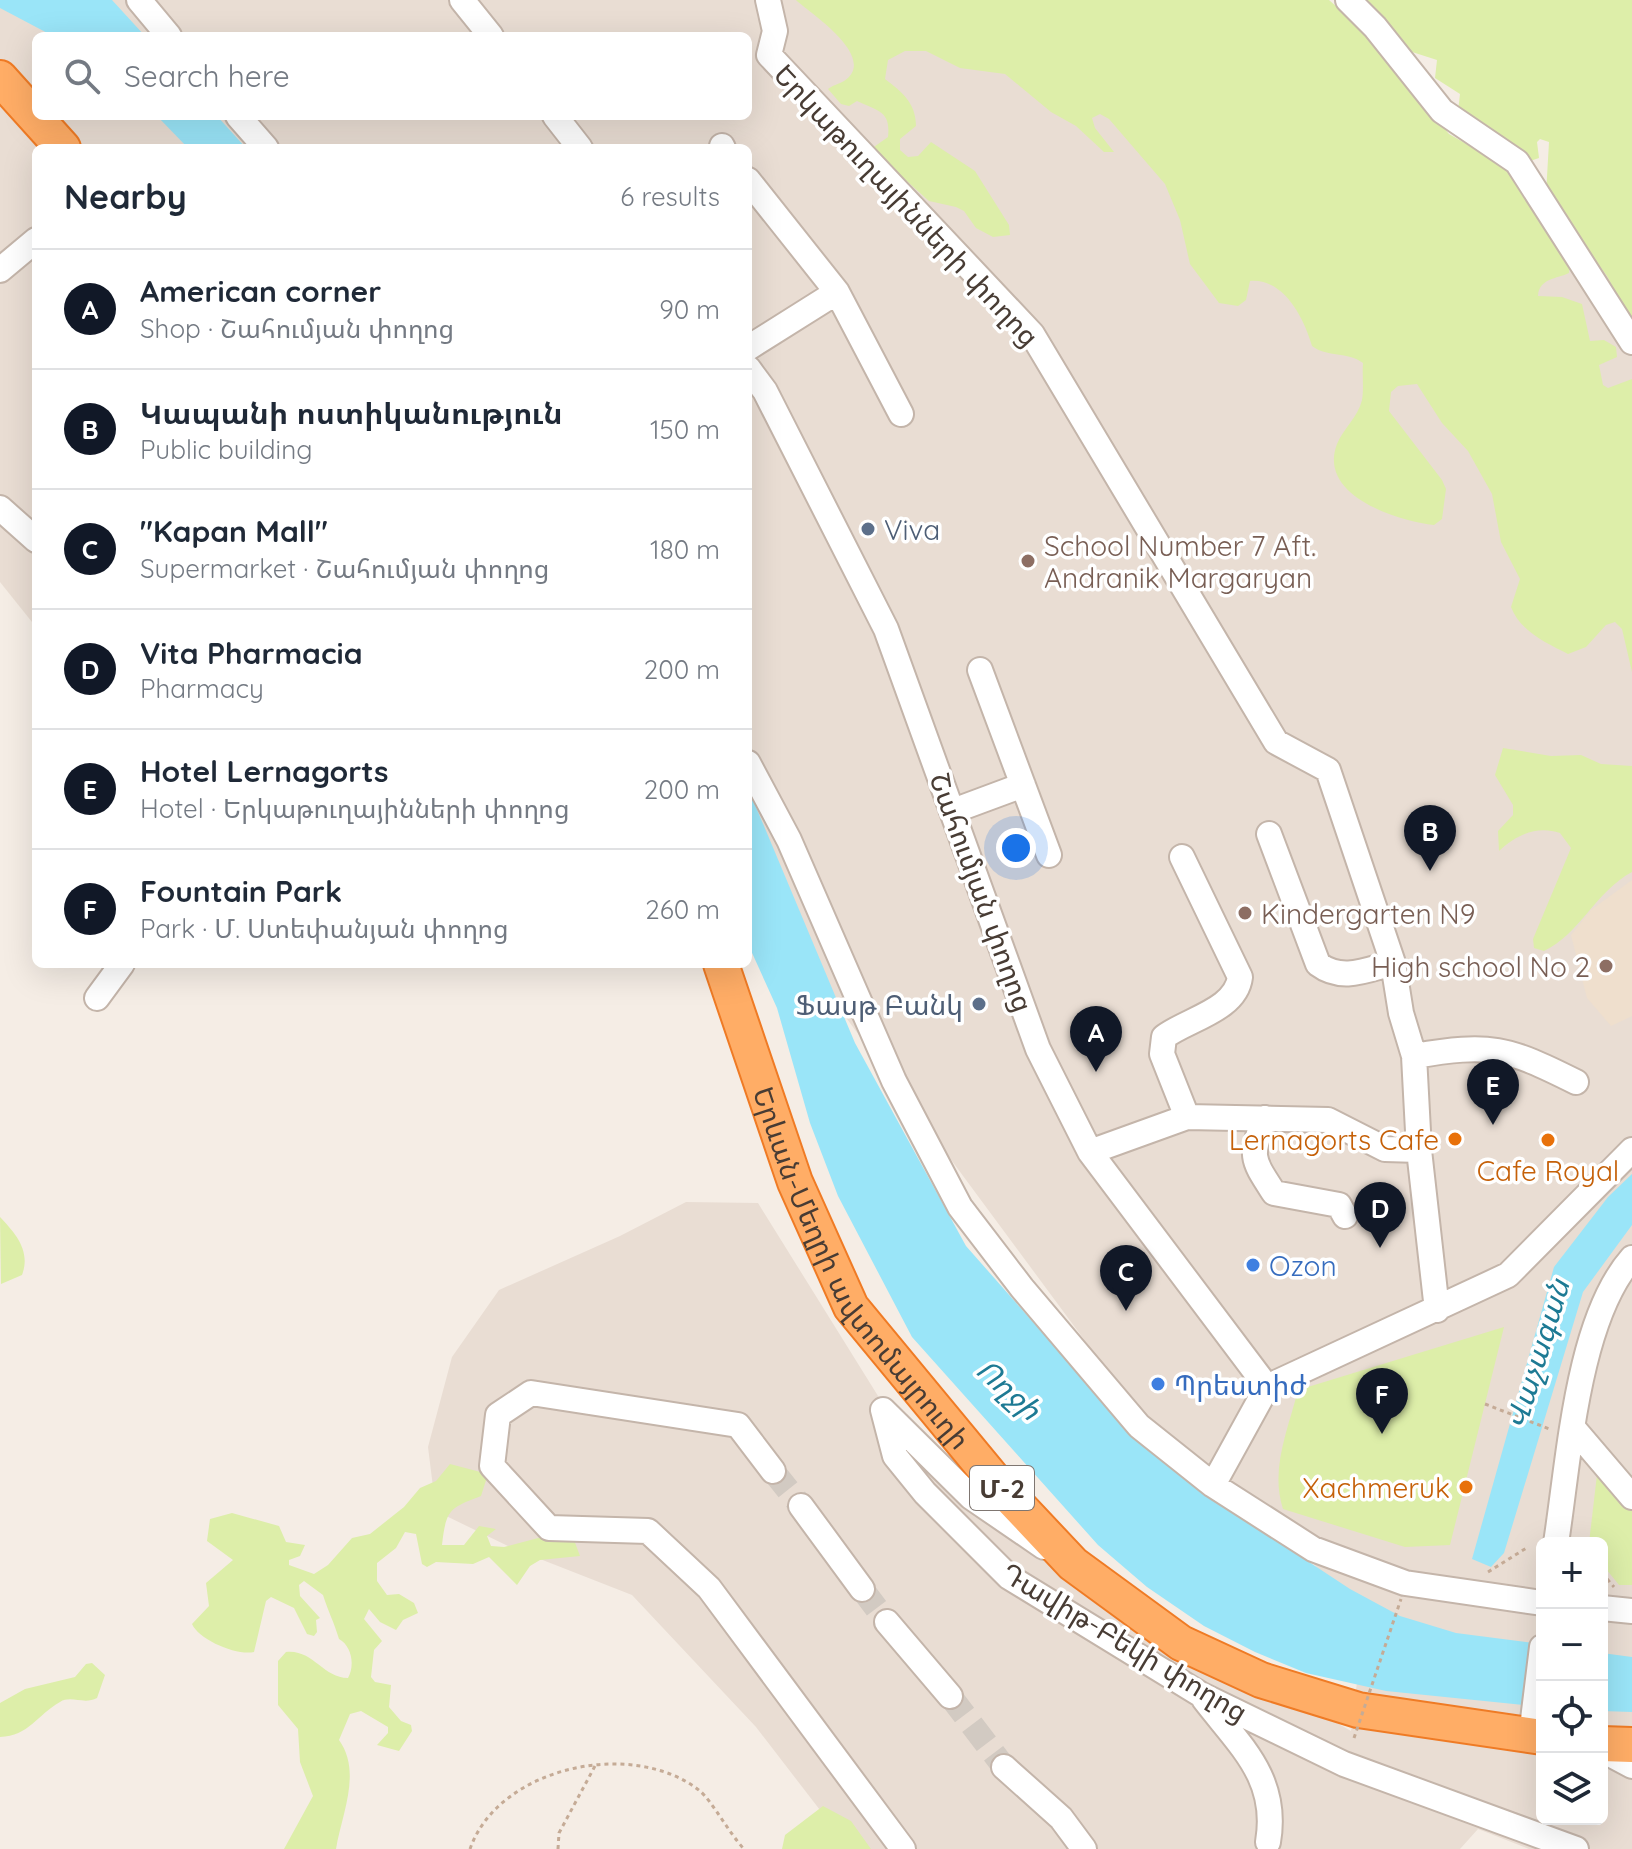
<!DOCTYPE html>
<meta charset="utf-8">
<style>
body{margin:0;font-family:Quicksand,"Noto Sans Armenian",sans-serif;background:#f6f6f7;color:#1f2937}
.controls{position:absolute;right:24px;bottom:24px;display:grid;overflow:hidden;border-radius:12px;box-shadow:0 8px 32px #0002}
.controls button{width:72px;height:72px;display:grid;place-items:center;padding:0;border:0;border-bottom:2px solid #e0e1e3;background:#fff;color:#1f2937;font:40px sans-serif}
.you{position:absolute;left:1016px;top:848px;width:28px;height:28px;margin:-20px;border:6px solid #fff;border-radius:50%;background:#1a73e8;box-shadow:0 0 0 12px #1a73e833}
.badge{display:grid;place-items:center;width:52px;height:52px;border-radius:50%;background:#111827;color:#fff;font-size:26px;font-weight:700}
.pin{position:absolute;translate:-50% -66px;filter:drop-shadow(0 2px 4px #0008)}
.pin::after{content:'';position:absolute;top:42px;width:28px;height:24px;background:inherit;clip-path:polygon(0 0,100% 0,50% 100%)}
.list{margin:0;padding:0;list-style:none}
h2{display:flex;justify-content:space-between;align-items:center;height:104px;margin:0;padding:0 32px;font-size:34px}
h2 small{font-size:26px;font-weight:400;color:#747a83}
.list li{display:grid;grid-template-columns:52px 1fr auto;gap:24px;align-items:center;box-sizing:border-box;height:120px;padding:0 32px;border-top:2px solid #e0e1e3}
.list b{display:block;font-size:30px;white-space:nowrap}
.list p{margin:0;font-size:26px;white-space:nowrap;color:#747a83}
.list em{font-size:26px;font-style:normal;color:#747a83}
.icon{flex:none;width:44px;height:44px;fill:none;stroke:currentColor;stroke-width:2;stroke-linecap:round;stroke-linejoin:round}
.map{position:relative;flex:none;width:1632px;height:1849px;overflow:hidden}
.search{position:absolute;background:#fff;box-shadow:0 8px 32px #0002;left:32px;top:32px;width:720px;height:88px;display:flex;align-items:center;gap:20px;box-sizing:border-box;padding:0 28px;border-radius:12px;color:#747a83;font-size:30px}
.panel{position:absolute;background:#fff;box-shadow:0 8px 32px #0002;left:32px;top:144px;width:720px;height:824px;border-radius:12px}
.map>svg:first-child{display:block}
.residential{fill:#e9ddd3;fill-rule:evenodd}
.education{fill:#efdfcd}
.green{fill:#ddeea9}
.water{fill:#9ae5f8}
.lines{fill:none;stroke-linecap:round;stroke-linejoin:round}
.minor-tunnel{stroke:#d2cac2;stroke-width:24;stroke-dasharray:24 12;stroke-linecap:butt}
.minor-casing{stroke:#c4b5aa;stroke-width:28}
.highway-casing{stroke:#ef7b25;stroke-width:38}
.path{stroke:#c5ab96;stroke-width:3;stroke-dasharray:4 4;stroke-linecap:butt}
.minor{stroke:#fff;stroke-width:24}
.highway{stroke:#ffad66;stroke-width:34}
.path-bridge{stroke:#c5ab96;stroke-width:3;stroke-dasharray:4 4;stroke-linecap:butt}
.service-dot{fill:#5c6f8a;stroke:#fff;stroke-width:3}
.education-dot{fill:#8d6e63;stroke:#fff;stroke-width:3}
.food-dot{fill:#e8710a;stroke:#fff;stroke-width:3}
.shop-dot{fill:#3f7fe0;stroke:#fff;stroke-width:3}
.labels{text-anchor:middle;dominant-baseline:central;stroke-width:7;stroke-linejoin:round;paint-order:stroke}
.shield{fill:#fff;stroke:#7f7671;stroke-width:2}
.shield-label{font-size:26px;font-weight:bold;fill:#483c34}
.street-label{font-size:28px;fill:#483c34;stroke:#fff}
.service-label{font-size:28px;fill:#4e5e75;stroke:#fff;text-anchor:start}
.education-label{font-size:28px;fill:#785e54;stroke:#fff;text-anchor:start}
.food-label{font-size:28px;fill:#c56008;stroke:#fff;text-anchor:end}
.shop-label{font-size:28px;fill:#366cbe;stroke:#fff;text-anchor:start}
.water-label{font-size:30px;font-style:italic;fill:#1d7a94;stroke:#fff}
</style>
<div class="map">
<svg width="1632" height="1849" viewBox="0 0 1632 1849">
<rect width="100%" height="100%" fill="#f5ede5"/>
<path class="residential" d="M0,0H1081L1557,197L1632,0V1849H1529L1478,1829L1460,1849H850L756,1727L632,1595L512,1548L436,1511L428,1447L452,1357L499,1290L620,1236L686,1202L758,1203L888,1412L1099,1587L1351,1731L1365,1617L1271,1520L1145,1422L748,885V148H36V627L0,582ZM36,36H748V116H36ZM1542,1543H1602V1819H1542Z"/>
<path class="education" d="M1632,880V1016L1611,1026L1587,998L1571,935L1591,910Z"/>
<path class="green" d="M796,0H1329L1363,30L1449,134L1510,169L1570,263L1569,273C1557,279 1539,278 1538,296L1562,297L1582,304L1590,341L1604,340L1616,347L1617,357L1599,365L1603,385L1608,388L1632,379V672L1622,629L1615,622L1606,625L1586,647L1568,654C1546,643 1520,631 1511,607L1520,579L1501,542L1492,494L1468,451L1442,423L1417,384L1398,386L1391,392L1389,411L1442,480L1446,489L1442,519L1434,525C1398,521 1317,496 1337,444C1343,429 1358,417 1362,400C1364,389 1362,374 1363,363C1347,351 1328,358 1312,346C1304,318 1284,278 1250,281L1246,300L1238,306L1219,303L1190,264L1180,220L1165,184L1109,119L1100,114L1092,118L1095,128L1114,152H1104L1076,126L1051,112L1005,74L960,68L926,51H905L888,60L885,79C902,92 916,103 916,126L900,139V150L908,157L918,156L931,142L975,171L1009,225L1010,235L993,237L976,228L964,211L956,207L929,201L871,149L888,137C891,110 877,111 857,101L849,106L841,104L828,89C833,85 839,84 844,81C880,57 807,11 796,0Z
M1360,0H1632V325L1607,276L1546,194L1549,142L1540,139L1537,142L1539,158L1530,161L1458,111L1460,94L1435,78L1437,60L1409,51Z
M1503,748L1551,756L1581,755L1601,764L1632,766V872C1596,891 1580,934 1544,951L1534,948L1533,939L1571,848L1560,833C1537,825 1516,835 1499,851L1498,831L1513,815V805L1495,775Z
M0,1217C16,1234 31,1251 22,1275L1,1284Z
M1504,1327L1450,1545L1405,1547L1283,1509C1270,1469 1288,1430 1298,1390Z
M450,1464L488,1474L481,1496C450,1508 446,1509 442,1545H464L479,1526L496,1529L487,1536L491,1546L504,1547L542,1537L574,1540L580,1556L540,1560L530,1566L517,1585L489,1557L473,1564L436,1562L427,1567L422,1564L416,1534L405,1532L396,1548L377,1563V1581L387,1595L399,1594L414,1603L418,1613L403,1620L396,1630L380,1622L369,1609L364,1619L382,1641L374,1650L371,1677L375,1682L391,1685L389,1707L401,1721L411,1725L412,1731L399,1751L377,1745L388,1733V1727L361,1711L350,1714L339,1740C362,1772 342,1813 336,1849H284L313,1796L300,1762L298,1729L278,1705V1661L286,1652C313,1649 323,1678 348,1678C355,1666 352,1646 339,1639C334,1622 328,1611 323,1595L304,1581L299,1585L300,1596L320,1618L316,1620L317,1632L314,1636L307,1634L294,1608L271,1597L266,1601L254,1652C237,1656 199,1640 192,1624L209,1606L206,1583L233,1560L207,1541L210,1519L232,1513L279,1526L286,1542L305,1545L300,1556L289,1560V1565L314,1574L328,1565L352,1538L370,1534L404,1507L420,1488L436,1481Z
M1598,1466L1632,1508V1585H1619L1602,1564V1543H1589Z
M92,1663L105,1675L97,1698C84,1705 71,1695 60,1702C37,1715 29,1736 0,1737V1703L25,1689L75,1677L86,1664Z
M823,1806L851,1821L871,1849H782L785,1835Z"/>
<path class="water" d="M0,0H112L145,36H53L0,8Z
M157,116H217L246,148H188Z
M748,788L855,1043L966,1246L1123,1424L1224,1506L1350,1589L1400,1616L1456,1633L1542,1644V1707L1386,1691L1306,1673L1255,1652L1204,1626L1147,1587L1098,1545L912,1337L838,1196L810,1123L777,1008L748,944Z
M1632,1174V1225L1583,1292L1504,1553L1491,1567L1472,1559L1554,1267L1608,1197Z
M1602,1653L1632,1657V1712L1602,1711Z"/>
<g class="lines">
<path class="minor-tunnel" d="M773,1471L801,1506
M862,1589L887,1622
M950,1696L1004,1767"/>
<defs>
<path id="minor" d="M139,0L169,36
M462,0L491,36
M768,0L775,31L769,55L1032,334L1276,742L1328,770L1393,963L1401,1013L1414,1056L1419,1150L1437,1310
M1348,0L1375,27L1442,111L1517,162L1632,342
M238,116L266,148
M555,116L580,148
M722,146L723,148
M748,180L837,292L901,414
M0,270L36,240
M748,348L837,292
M748,368L765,391L886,629L1038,1049L1090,1152L1267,1387
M0,508L36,540
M980,670L1049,855
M748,763L789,840L894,1081L960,1207L1022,1288L1139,1426L1213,1485L1313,1549L1405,1583L1542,1603
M953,811L1023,785
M1269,834L1318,964C1342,982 1366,970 1393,963
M1182,857L1240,977C1236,1010 1188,1019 1164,1037L1162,1054L1187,1117
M97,998L122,964
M1414,1056C1491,1043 1506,1047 1576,1082
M1265,1118C1249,1157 1252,1159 1274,1193L1339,1205L1345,1216
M1090,1152L1187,1117L1328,1120L1385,1149L1419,1150
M1267,1387L1508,1275L1632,1150
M1574,1429L1632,1497
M773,1471L738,1425L531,1393L498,1415L492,1466L549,1528L648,1531L709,1588L903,1849
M1213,1485L1267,1387
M801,1506L862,1589
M1556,1543C1569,1460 1577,1320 1632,1258
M1044,1547L971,1497L883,1410L895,1456L925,1493L1009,1577L1200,1694L1344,1764L1576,1849
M1602,1608L1632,1611
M887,1622L950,1696
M1204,1699C1240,1746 1279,1778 1268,1842
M1531,1736L1542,1647
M1602,1750L1632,1766
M1004,1767L1061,1818L1084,1849"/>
<g id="highway">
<path d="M0,78L63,148"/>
<path id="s1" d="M721,964L795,1182L851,1307L994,1480L1073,1564L1181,1643L1261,1680L1358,1710L1542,1737"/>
<path d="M1602,1744L1632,1745"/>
</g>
</defs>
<use href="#minor" class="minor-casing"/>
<use href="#highway" class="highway-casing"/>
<path class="path" d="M1485,1404L1552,1430
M1488,1572L1528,1547
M1602,1573L1614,1587
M470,1849C499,1766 634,1738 700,1791C712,1801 729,1833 744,1849
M558,1849L559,1833L595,1766"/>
<use href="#minor" class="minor"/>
<use href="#highway" class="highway"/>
<path class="path-bridge" d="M1354,1738L1401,1599"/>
</g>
<g class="service-dot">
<circle cx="868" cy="529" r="8"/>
<circle cx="979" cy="1004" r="8"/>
</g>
<g class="education-dot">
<circle cx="1028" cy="561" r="8"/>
<circle cx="1245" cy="913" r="8"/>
<circle cx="1606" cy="966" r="8"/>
</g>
<g class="food-dot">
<circle cx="1455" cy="1139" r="8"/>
<circle cx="1548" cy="1140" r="8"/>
<circle cx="1466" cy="1487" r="8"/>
</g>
<g class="shop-dot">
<circle cx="1253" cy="1265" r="8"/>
<circle cx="1158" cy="1384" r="8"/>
</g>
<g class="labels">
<rect class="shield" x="970" y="1466" width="64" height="44" rx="6"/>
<g class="shield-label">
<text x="1002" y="1488">Մ-2</text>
</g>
<g class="street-label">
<text transform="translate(907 205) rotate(47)">Երկաթուղայինների փողոց</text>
<text transform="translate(982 892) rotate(70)">Շահումյան փողոց</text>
<text stroke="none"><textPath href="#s1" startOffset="338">Երևան-Մեղրի ավտոմայրուղի</textPath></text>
<text transform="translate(1125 1642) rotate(31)">Դավիթ-Բեկի փողոց</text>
</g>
<g class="service-label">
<text x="884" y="529">Viva</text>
<text x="963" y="1004" text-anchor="end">Ֆասթ Բանկ</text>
</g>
<g class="education-label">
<text x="1044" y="545">School Number 7 Aft.<tspan x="1044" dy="32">Andranik Margaryan</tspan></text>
<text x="1261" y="913">Kindergarten N9</text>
<text x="1590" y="966" text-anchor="end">High school No 2</text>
</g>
<g class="food-label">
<text x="1439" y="1139">Lernagorts Cafe</text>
<text x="1548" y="1170" text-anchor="middle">Cafe Royal</text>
<text x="1450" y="1487">Xachmeruk</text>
</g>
<g class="shop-label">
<text x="1269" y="1265">Ozon</text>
<text x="1174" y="1384">Պրեստիժ</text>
</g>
<g class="water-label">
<text transform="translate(1537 1354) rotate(-73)">Վաչագան</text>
<text transform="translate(1009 1389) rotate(42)">Ողջի</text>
</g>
</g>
</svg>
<div class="controls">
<button>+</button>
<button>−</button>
<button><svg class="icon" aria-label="locate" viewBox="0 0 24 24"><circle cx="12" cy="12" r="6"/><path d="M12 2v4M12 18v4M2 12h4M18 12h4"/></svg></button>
<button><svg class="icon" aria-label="layers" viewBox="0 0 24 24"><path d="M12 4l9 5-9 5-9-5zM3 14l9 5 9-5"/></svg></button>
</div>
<div class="you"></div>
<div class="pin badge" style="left:1096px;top:1072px">A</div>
<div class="pin badge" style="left:1430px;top:871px">B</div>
<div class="pin badge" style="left:1126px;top:1311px">C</div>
<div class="pin badge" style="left:1380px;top:1248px">D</div>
<div class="pin badge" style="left:1493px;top:1125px">E</div>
<div class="pin badge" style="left:1382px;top:1434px">F</div>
<div class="search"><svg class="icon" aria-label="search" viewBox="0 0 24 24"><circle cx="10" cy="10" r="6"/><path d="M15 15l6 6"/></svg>Search here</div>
<section class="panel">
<h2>Nearby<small>6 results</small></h2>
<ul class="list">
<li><span class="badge">A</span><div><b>American corner</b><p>Shop · Շահումյան փողոց</p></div><em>90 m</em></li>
<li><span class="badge">B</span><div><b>Կապանի ոստիկանություն</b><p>Public building</p></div><em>150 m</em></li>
<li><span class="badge">C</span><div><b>&quot;Kapan Mall&quot;</b><p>Supermarket · Շահումյան փողոց</p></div><em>180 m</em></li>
<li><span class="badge">D</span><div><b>Vita Pharmacia</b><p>Pharmacy</p></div><em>200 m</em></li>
<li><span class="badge">E</span><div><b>Hotel Lernagorts</b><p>Hotel · Երկաթուղայինների փողոց</p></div><em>200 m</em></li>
<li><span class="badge">F</span><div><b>Fountain Park</b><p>Park · Մ. Ստեփանյան փողոց</p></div><em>260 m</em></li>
</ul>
</section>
</div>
